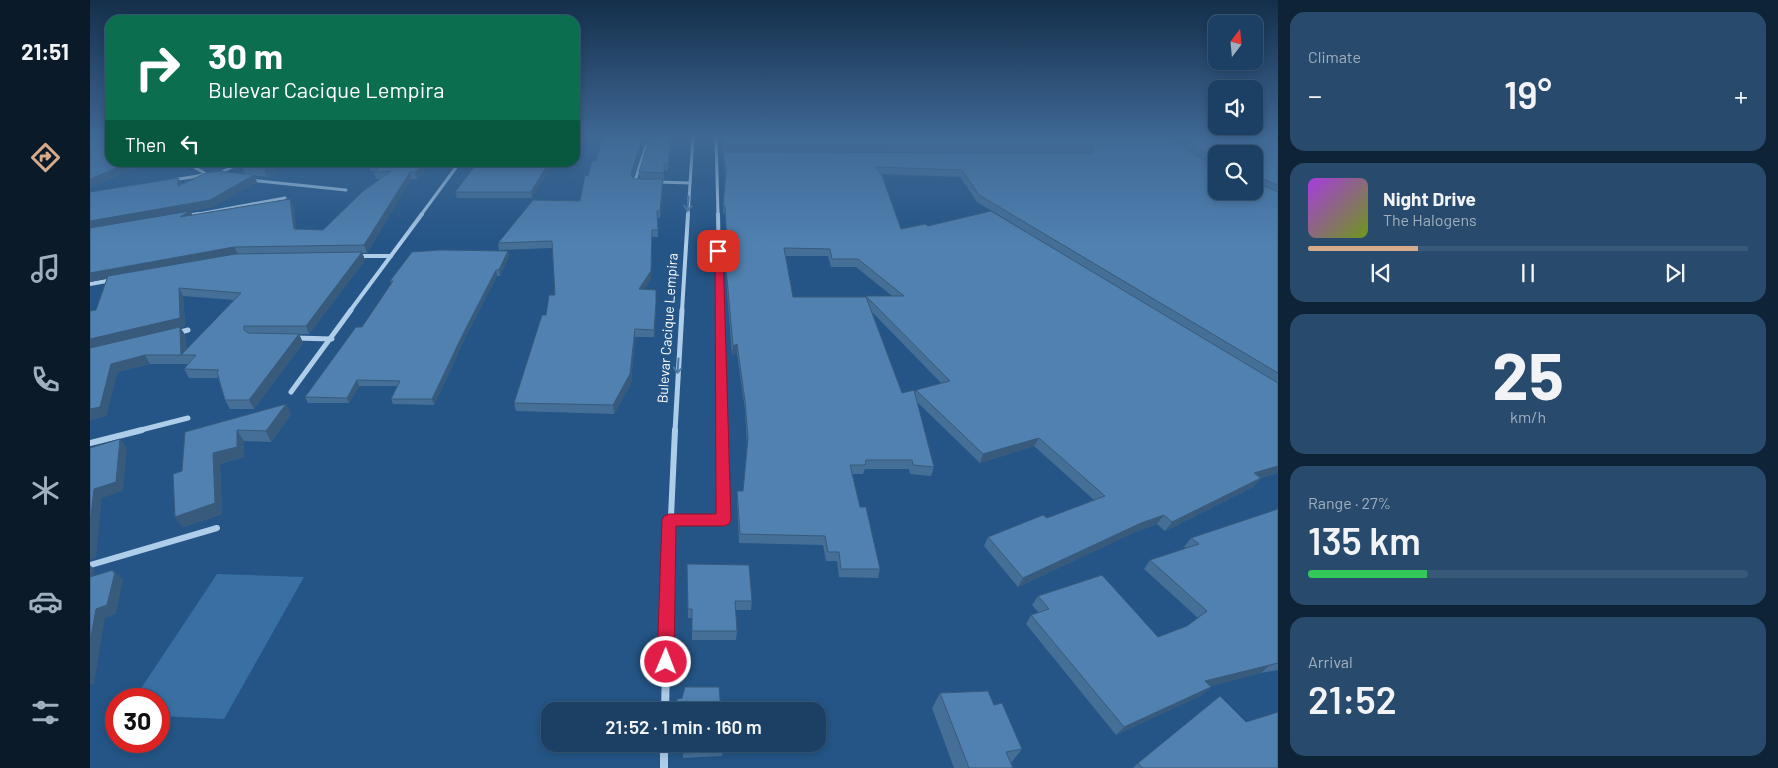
<!DOCTYPE html>
<meta charset="utf-8">
<style>
body{margin:0;font-family:Barlow,sans-serif;background:#284b6d;color:#f1f3f6;height:100vh;display:flex;flex-direction:column;font-size:19px;white-space:nowrap}
*{box-sizing:border-box;margin:0}
p{font-size:16px;color:#a0afbf}
.icon{flex:none;width:28px;height:28px;fill:none;stroke:currentColor;stroke-width:2;stroke-linecap:round;stroke-linejoin:round}
.map{position:relative;flex:1;overflow:hidden}
.details{display:flex;flex-direction:column;gap:12px;padding:12px;background:#0f2337;width:500px}
.details>*{flex:none}
.banner{position:absolute;left:15px;top:15px;width:475px;height:152px;border-radius:15px;box-shadow:0 2px 8px #0003,0 0 0 1px #395978;background:#0b6e4f;color:#fff;overflow:hidden}
.needle{width:32px;rotate:16deg}
.controls{position:absolute;left:1118px;top:15px;display:grid;gap:10px}
.controls a{display:grid;place-items:center;width:55px;height:55px;border-radius:10px;background:#1b4064;box-shadow:0 2px 8px #0003,0 0 0 1px #395978;font-size:25px}
.speed{position:absolute;left:15px;top:688px;display:flex;gap:10px;font-size:25px;font-weight:700;text-align:center}
.speed>*{display:grid;place-content:center;width:65px;height:65px;border-radius:50%;background:#1b4064;box-shadow:0 2px 8px #0003,0 0 0 1px #395978;line-height:1}
.speed .limit{border:8px solid #d22;background:#fff;color:#111}
.pin{position:absolute;display:grid;place-items:center;width:42px;height:42px;color:#fff;margin:-21px;border-radius:10px;box-shadow:0 2px 8px #0006}
.me{position:absolute;width:55px;margin:-28px;rotate:1deg;stroke-linejoin:round;filter:drop-shadow(0 0 4px #0008)}
.turn{display:flex;align-items:center;gap:18px;height:105px;padding:0 20px;font-size:22px}
.turn .icon{width:65px;height:65px;stroke-width:2.5}
.turn b{display:block;font-size:35px;line-height:42px}
.then{display:flex;align-items:center;height:48px;padding:0 20px;background:#0003;gap:10px;font-size:19px}
.big{font-size:38px;font-weight:600;line-height:1.1}
.details .tile{flex:1;display:flex;flex-direction:column;justify-content:center;gap:8px;min-width:0;padding:0 18px;border-radius:15px;background:#284b6d}
.details .dial{align-items:center;gap:0}
.dial b{font-size:65px;line-height:1}
.song{display:flex;align-items:center;gap:15px}
.cover{width:60px;height:60px;border-radius:8px;background:linear-gradient(135deg,hsl(280 70% 55%),hsl(80 70% 35%))}
.played{height:5px;border-radius:2px;background:linear-gradient(90deg,#d6ab8b 25%,#395978 25%)}
.keys{display:flex;justify-content:space-around;direction:ltr}
.heat{display:flex;justify-content:space-between;align-items:center;font-size:28px;direction:ltr}
.charge{height:8px;border-radius:4px;background:linear-gradient(90deg,#34c759 27%,#395978 0)}
.trip{position:absolute;left:451px;top:702px;width:285px;height:50px;border-radius:15px;background:#1b4064;box-shadow:0 2px 8px #0003,0 0 0 1px #395978;font-weight:600;line-height:50px;text-align:center}
main{display:flex;flex:1;min-height:0}
.dock{display:flex;flex-direction:column;width:90px;justify-content:space-around;align-items:center;background:#0b1a28;color:#a0afbf}
.dock .icon{width:35px;height:35px}
.dock .current{color:#d6ab8b}
.dock b{font-size:22px;color:#f1f3f6}
.map>svg:first-child{display:block}
.green{fill:#3870a3}
.lines{fill:none;stroke-linecap:round;stroke-linejoin:round}
.minor-far4{stroke:#aecde9;stroke-width:3}
.minor-far3{stroke:#aecde9;stroke-width:4}
.minor-far2{stroke:#aecde9;stroke-width:5}
.minor-far1{stroke:#aecde9;stroke-width:6}
.minor{stroke:#aecde9;stroke-width:8}
.wall{fill:#456f97;fill-rule:evenodd}
.shaded-wall{fill:#385a7b}
.building{fill:#5081b0;stroke:#385a7b}
.oneway{stroke:#4d79a4}
.route{fill:#e11d48;stroke:#92132f}
.labels{text-anchor:middle;dominant-baseline:central;stroke-width:4;stroke-linejoin:round;paint-order:stroke}
.street-label{font-size:14px;fill:#fff;stroke:#245586}
</style>
<main>
<nav class="dock">
<b>21:51</b>
<svg class="icon current" aria-label="directions" viewBox="0 0 24 24"><path d="M12 3l9 9-9 9-9-9zM9 14v-3h6M13 9l2 2-2 2"/></svg>
<svg class="icon" aria-label="music" viewBox="0 0 24 24"><path d="M9 18V5l10-2v13"/><circle cx="6" cy="18" r="3"/><circle cx="16" cy="16" r="3"/></svg>
<svg class="icon" aria-label="phone" viewBox="0 0 24 24"><path d="M5 4h4l2 5-3 2q2 4 5 5l2-3 5 2v4C11 20 4 13 5 4z"/></svg>
<svg class="icon" aria-label="climate" viewBox="0 0 24 24"><path d="M12 3v18M4 7l16 10M4 17L20 7"/></svg>
<svg class="icon" aria-label="car" viewBox="0 0 24 24"><path d="M5 17H2v-5l4-1 3-4h7l3 4 3 1v5h-3M9 17h6M6 11h13"/><circle cx="7" cy="17" r="2"/><circle cx="17" cy="17" r="2"/></svg>
<svg class="icon" aria-label="filters" viewBox="0 0 24 24"><path d="M4 7h16M4 17h16"/><circle cx="9" cy="7" r="2"/><circle cx="15" cy="17" r="2"/></svg>
</nav>
<div class="map">
<svg width="1188" height="768" viewBox="0 0 1188 768">
<rect width="100%" height="100%" fill="#245586"/>
<path class="green" d="M127,574L214,577L134,719L69,716V699H44Z"/>
<g class="lines">
<g class="minor-far4">
<path d="M626,137L628,215"/>
<path d="M95,162L118,175"/>
<path d="M130,173L152,162"/>
<path d="M83,180L114,175"/>
<path d="M160,180L256,190"/>
<path d="M547,182L545,181L556,146"/>
<path d="M568,182L600,183"/>
<path d="M103,215L195,198"/>
<path d="M331,215L370,162"/>
<path d="M598,215L603,137"/>
</g>
<g class="minor-far3">
<path d="M628,214L630,311"/>
<path d="M97,216L109,214"/>
<path d="M268,256H301"/>
<path d="M0,284L22,280"/>
<path d="M260,311L332,214"/>
<path d="M592,311L598,214"/>
</g>
<g class="minor-far2">
<path d="M630,310L632,431"/>
<path d="M87,333L98,330"/>
<path d="M205,338L242,339"/>
<path d="M201,392L261,310"/>
<path d="M47,431L98,418"/>
<path d="M585,431L592,310"/>
</g>
<g class="minor-far1">
<path d="M0,443L52,430"/>
<path d="M579,520H634L632,430"/>
<path d="M0,565L127,528"/>
<path d="M578,581L585,430"/>
</g>
<g class="minor">
<path d="M575,711L578,580"/>
<path d="M574,744V768"/>
</g>
</g>
<g class="wall">
<path d="M513,137H581L578,171L574,170V179H550L549,172L558,145L556,143L553,145L543,177L544,179L573,186L570,218H568V237H562L561,279L554,289L566,290V310L564,337H545L541,383L524,414L426,411L424,403L456,315L465,295L462,248L409,250L408,243L490,201L498,176L506,161Z"/>
<path d="M630,137H1188V473L1171,478L1163,487L1075,531L1067,524L1045,532L928,587L894,546L898,537L957,518L1004,500L944,446L890,463L827,402L844,467L841,476L820,474L819,469H775L773,474H762L770,507L790,569L788,578L749,577L747,561H736L733,545L649,543L647,500V491H653L657,447L655,410L647,353L642,355L634,252V244H637L635,214L633,213L635,177L633,158V152L999,153L632,152ZM1126,154L1164,191H1126ZM792,174L870,177L887,202L937,232L811,229ZM696,256H738L741,267H766L802,296H776V297H703ZM782,312L851,383L826,390L825,393H812Z"/>
<path d="M184,162L187,171L177,177L155,174L152,166Z"/>
<path d="M273,162H344L327,179H321L277,253H272L275,260L219,334H204H209L213,343L164,409H140L135,400L128,378H99L94,369L98,364H60L27,372L16,416L0,420V311L6,310L17,278L0,282V192L88,178L92,184L164,175L167,182L123,207L100,211L102,215L200,199L203,206L206,229L233,230L291,179H286L284,172L285,171H281L278,164L280,163H274ZM93,296L144,300L96,350L95,335L90,327L95,326Z"/>
<path d="M376,162H463L442,198H367L365,192L383,168Z"/>
<path d="M418,251L419,256L410,276H407L374,340L344,405L303,404L301,399L307,386H269L259,403H218L215,397L272,327L301,284L300,281Z"/>
<path d="M196,404L201,414L181,442L154,441V457L130,464L132,514L93,527L85,517L92,471L95,432Z"/>
<path d="M1188,509V670L1171,673L1120,686L1121,687L1112,695L1026,735L936,624L941,615L949,613L942,605L948,596L1068,637L1097,626L1108,618L1054,569L1060,560L1096,548L1094,547L1101,538Z"/>
<path d="M597,564L662,601L661,610H645L647,631L646,640H602V618H598Z"/>
<path d="M850,693L904,705L932,749L921,763L923,768H864L842,708Z"/>
<path d="M1156,722L1188,768H1043L1048,763Z"/>
<path d="M593,744L633,751L632,756L593,758Z"/>
</g>
<g class="shaded-wall">
<path d="M554,137H556V143L553,145L542,181L541,174L552,139Z"/>
<path d="M41,162H61L0,188V179Z"/>
<path d="M336,162H344L327,179L325,172Z"/>
<path d="M459,162H463L442,198L441,192Z"/>
<path d="M184,163L187,171L177,177L174,169Z"/>
<path d="M320,172L321,179L277,253L274,245Z"/>
<path d="M164,175L167,182L123,207L100,211L104,218L0,229V221Z"/>
<path d="M88,178L92,184L88,186Z"/>
<path d="M573,179V186L570,218V211Z"/>
<path d="M200,199L203,206L207,236L204,229Z"/>
<path d="M562,230L561,279L549,297V289Z"/>
<path d="M144,247L148,254L0,282V273Z"/>
<path d="M418,251L419,256L410,276L409,270Z"/>
<path d="M272,252L275,260L219,334L216,326Z"/>
<path d="M406,270L407,276L374,340L344,405L342,399L373,334Z"/>
<path d="M89,288L93,296L95,326L90,327L95,335L96,355L0,348V339Z"/>
<path d="M566,302V310L564,337V330Z"/>
<path d="M545,329V337L541,383L524,414L523,405Z"/>
<path d="M209,334L213,343L164,409L159,400Z"/>
<path d="M647,344V353L642,355L643,346Z"/>
<path d="M55,355L60,364L27,372L16,416L0,420V409L21,364Z"/>
<path d="M267,380L269,386L259,403L257,398Z"/>
<path d="M196,404L201,414L181,442L176,431Z"/>
<path d="M147,430L154,441V457L130,464L132,514L93,527L85,517L123,453Z"/>
<path d="M949,438L944,446L890,463L893,454Z"/>
<path d="M30,439L37,448L33,491L12,498L6,558L0,560V525L4,489Z"/>
<path d="M1188,466V473L1156,482L1164,473Z"/>
<path d="M1171,478L1163,487L1075,531L1082,522Z"/>
<path d="M1074,515L1067,524L1045,532L928,587L933,578L1051,523Z"/>
<path d="M0,565L4,569L2,588L0,586Z"/>
<path d="M23,570L33,580L26,614L15,618L4,684L0,685V642L6,609L23,572Z"/>
<path d="M1181,664L1171,673L1107,690L1115,681Z"/>
<path d="M1121,687L1112,695L1026,735L1034,727Z"/>
</g>
<g class="building">
<path d="M0,137H20V162H41L0,179Z"/>
<path d="M513,137H554L552,139L541,174L544,179H573L570,211H567L568,230H562L561,271L549,289L566,290V302L564,330L545,329L540,374L523,405L424,403L452,315H456L459,295H465L462,241L408,243L443,200L490,201L495,175L498,176L502,161H506Z"/>
<path d="M556,137H580L578,164H574V173L549,172L559,141Z"/>
<path d="M631,137H1079L1103,154L1126,166V191H1164V154H1126V159L1106,148L1091,137H1188V185L1168,177L1165,179L1167,183L1188,192V373L889,195L872,170L785,167L791,173L811,229L835,224L838,226L901,211L1188,383V466L1164,473L1171,478L1082,522L1074,515L1051,523L933,578L898,537L953,515L957,518L1015,496L949,438L893,454L826,390L860,381L776,296H814L768,259H742L740,249L694,248L703,297H776L812,393L824,390L844,467L823,465L822,460H776L775,465H760L770,507H776L790,569H751L749,552H738L735,536L650,534L647,491H653L658,438L655,401L647,344L643,346L634,244H637L635,206H633L636,171L633,152L1002,153L1005,149L1002,146L632,145Z"/>
<path d="M175,162H184V163L174,169L152,166Z"/>
<path d="M281,162H336L325,172H320L274,245L144,247L0,273V228L100,211L90,217L200,199L204,229L233,230L272,192L301,171L284,172L292,165L278,164Z"/>
<path d="M382,162H459L441,192H365L386,165Z"/>
<path d="M128,171L164,175L120,200L0,221V192L88,178V186L116,173Z"/>
<path d="M350,250L418,251L409,270H406L373,334L342,399H301L310,381L267,380L257,398L215,397L266,327H272L303,281H300L322,252Z"/>
<path d="M272,252L216,326H154V330L158,333L209,334L159,400H135L127,372L129,370L94,369L106,355H55L21,364L10,407L0,409V348L90,327L91,355L151,293L89,288L90,318L0,339V311L6,310L18,276L145,254Z"/>
<path d="M196,404L176,431L147,430V447L123,453L125,503L85,517L83,474L92,471L95,432Z"/>
<path d="M30,439L26,482L4,489L0,525V448Z"/>
<path d="M1188,509V663L1115,681L1121,687L1034,727L941,615L959,609L948,596L1012,575L1068,637L1097,626L1117,611L1060,560L1109,544L1101,538Z"/>
<path d="M597,564L659,565L662,601H645L647,631H602V609H598Z"/>
<path d="M23,570V572H25L17,605L6,609L0,642V577Z"/>
<path d="M595,687H629L631,711H587V699L592,698Z"/>
<path d="M898,691L904,705L912,703L932,749L916,752L923,768H879L850,693Z"/>
<path d="M1130,696L1156,722L1188,712V768H1052L1048,763Z"/>
<path d="M593,744H632L633,751L593,753Z"/>
</g>
<defs><path id="oneway-shaft" d="M-6 0H5M1.5-3L5.5 0L1.5 3" fill="none" stroke-width="1.6" stroke-linecap="round" stroke-linejoin="round" transform="scale(1.25)"/></defs>
<g class="oneway">
<use href="#oneway-shaft" transform="translate(598 204) rotate(94)"/>
<use href="#oneway-shaft" transform="translate(588 366) rotate(94)"/>
</g>
<linearGradient id="sky" x2="0" y2="1"><stop stop-color="#142f4a"/><stop offset="0.56" stop-color="#3f6895"/><stop offset="1" stop-color="#3f6895" stop-opacity="0"/></linearGradient>
<rect width="1188" height="245" fill="url(#sky)"/>
<path class="route" d="M625,249L633,251L641,520L639,524L634,526H586L584,662L582,668L576,670L570,668L567,662L572,520L574,516L579,514H626Z"/>
<g class="labels">
<g class="street-label">
<text transform="translate(577 328) rotate(-86)">Bulevar Cacique Lempira</text>
</g>
</g>
</svg>
<div class="controls">
<a><svg class="needle" viewBox="-14 -14 28 28"><path d="M0-13l5 13h-10z" fill="#e53935"/><path d="M0 13l5-13h-10z" fill="#a0afbf"/></svg></a>
<a><svg class="icon" aria-label="sound" viewBox="0 0 24 24"><path d="M4 9h4l5-4v14l-5-4H4zM17 9q2 3 0 6"/></svg></a>
<a><svg class="icon" aria-label="search" viewBox="0 0 24 24"><circle cx="10" cy="10" r="6"/><path d="M15 15l6 6"/></svg></a>
</div>
<div class="speed"><div class="limit">30</div></div>
<div class="pin" style="left:628px;top:251px;background:#d93025"><svg class="icon" aria-label="arrive" viewBox="0 0 24 24"><path d="M6 21V4h12l-3 4 3 4H6"/></svg></div>
<svg class="me" style="left:576px;top:662px" viewBox="-20 -20 40 40"><circle r="17" fill="#e11d48" stroke="#fff" stroke-width="3"/><path d="M0-11L8 9 0 5-8 9z" fill="#fff"/></svg>
<div class="trip">21:52 · 1 min · 160 m</div>
<div class="banner">
<div class="turn"><svg class="icon" aria-label="right" viewBox="0 0 24 24"><path d="M7 20v-9h11M14 6l5 5-5 5"/></svg><div><b>30 m</b>Bulevar Cacique Lempira</div></div>
<div class="then">Then<svg class="icon" aria-label="left" viewBox="0 0 24 24"><path d="M17 20v-9H6M10 6l-5 5 5 5"/></svg></div>
</div>
</div>
<section class="details">
<div class="tile"><p>Climate</p>
<div class="heat"><a>−</a><b class="big">19°</b><a>+</a></div>
</div>
<div class="tile">
<div class="song"><i class="cover"></i><div><b>Night Drive</b><p>The Halogens</p></div></div>
<div class="played"></div>
<div class="keys"><svg class="icon" aria-label="previous" viewBox="0 0 24 24"><path d="M18 5L8 12l10 7zM5 5v14"/></svg><svg class="icon" aria-label="pause" viewBox="0 0 24 24"><path d="M8 5v14M16 5v14"/></svg><svg class="icon" aria-label="next" viewBox="0 0 24 24"><path d="M6 5l10 7-10 7zM19 5v14"/></svg></div>
</div>
<div class="tile dial"><b>25</b><p>km/h</p></div>
<div class="tile"><p>Range · 27%</p><b class="big">135 km</b><div class="charge"></div></div>
<div class="tile"><p>Arrival</p><b class="big">21:52</b></div>
</section>
</main>
